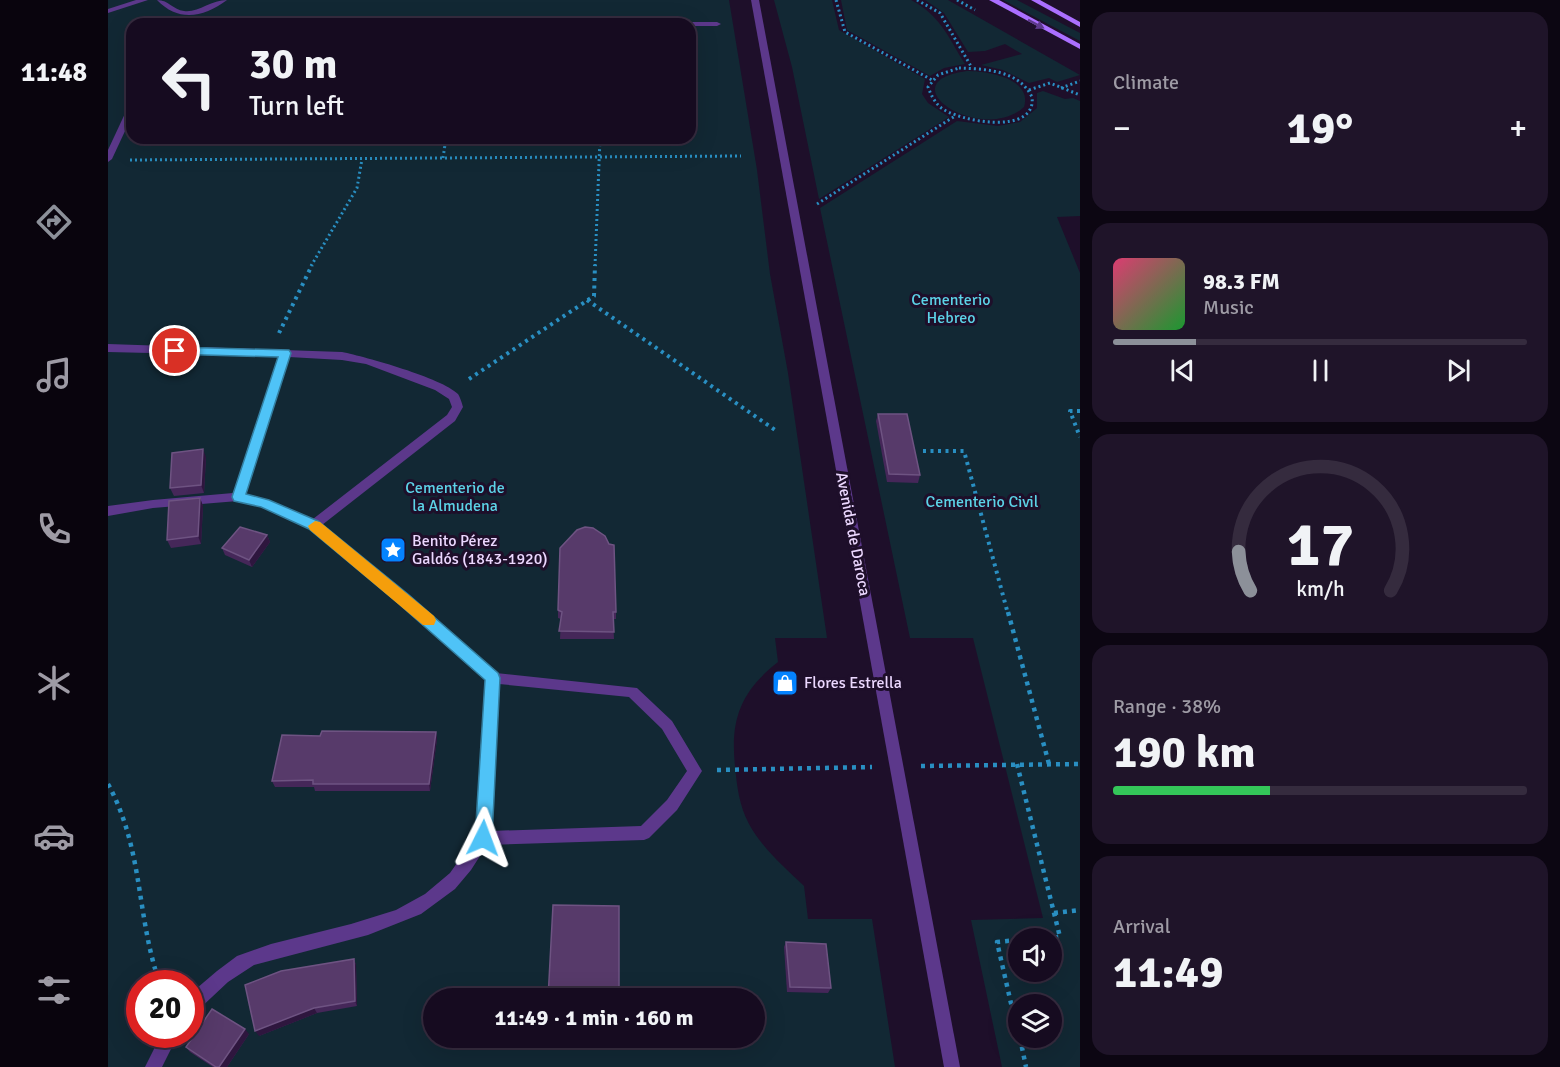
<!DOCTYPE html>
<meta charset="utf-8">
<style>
body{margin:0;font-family:Signika,sans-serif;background:#1f1429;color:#f1f3f6;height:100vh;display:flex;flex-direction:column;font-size:22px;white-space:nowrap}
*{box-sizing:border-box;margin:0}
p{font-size:20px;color:#9e9ba5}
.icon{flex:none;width:33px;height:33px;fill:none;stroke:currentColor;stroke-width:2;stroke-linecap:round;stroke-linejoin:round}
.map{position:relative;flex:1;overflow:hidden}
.side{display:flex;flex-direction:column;gap:12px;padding:12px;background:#0c0612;width:480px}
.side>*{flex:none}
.hud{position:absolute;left:18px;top:18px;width:570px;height:126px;border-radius:18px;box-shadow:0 6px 24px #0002,0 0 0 2px #352b3e;background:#160b20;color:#f1f3f6;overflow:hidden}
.fabs{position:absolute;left:900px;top:928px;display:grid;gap:12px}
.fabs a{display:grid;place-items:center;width:54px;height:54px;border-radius:50%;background:#160b20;box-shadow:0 6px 24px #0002,0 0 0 2px #352b3e;font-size:30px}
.speed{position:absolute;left:18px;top:970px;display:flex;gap:12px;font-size:30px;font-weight:700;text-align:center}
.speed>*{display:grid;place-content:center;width:78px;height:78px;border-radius:50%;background:#160b20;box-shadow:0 6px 24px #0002,0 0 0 2px #352b3e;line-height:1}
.speed .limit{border:9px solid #d22;background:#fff;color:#111}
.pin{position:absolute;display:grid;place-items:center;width:51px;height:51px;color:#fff;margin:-26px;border:3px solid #fff;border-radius:50%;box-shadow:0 2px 6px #0007}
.me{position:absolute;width:66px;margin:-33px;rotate:3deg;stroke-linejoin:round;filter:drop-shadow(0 0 4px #0008)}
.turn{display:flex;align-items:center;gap:21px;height:126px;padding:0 24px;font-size:27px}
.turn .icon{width:78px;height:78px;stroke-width:2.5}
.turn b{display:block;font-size:42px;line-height:51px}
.big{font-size:45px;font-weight:800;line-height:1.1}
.side .widget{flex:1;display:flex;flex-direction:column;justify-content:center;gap:9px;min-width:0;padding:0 21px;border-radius:18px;background:#1f1429}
.side .dial{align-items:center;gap:0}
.dial svg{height:156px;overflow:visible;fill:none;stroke:#352b3e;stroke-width:7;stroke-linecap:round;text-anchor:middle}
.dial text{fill:#f1f3f6;stroke:none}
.song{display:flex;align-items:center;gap:18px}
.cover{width:72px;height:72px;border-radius:9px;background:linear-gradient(135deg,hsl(340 70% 55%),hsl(130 70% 35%))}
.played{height:6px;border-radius:3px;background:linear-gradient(90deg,#8c9099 20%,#352b3e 20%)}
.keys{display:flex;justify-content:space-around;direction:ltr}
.heat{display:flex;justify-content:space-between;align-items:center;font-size:33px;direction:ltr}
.charge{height:9px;border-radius:4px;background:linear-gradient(90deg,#34c759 38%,#352b3e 0)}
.trip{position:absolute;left:315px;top:988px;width:342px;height:60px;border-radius:30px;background:#160b20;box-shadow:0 6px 24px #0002,0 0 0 2px #352b3e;font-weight:800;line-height:60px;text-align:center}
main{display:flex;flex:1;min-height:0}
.tabs{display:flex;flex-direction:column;width:108px;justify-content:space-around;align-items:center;background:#09040d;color:#9e9ba5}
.tabs .icon{width:42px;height:42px}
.tabs .selected{color:#8c9099}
.tabs b{font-size:27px;color:#f1f3f6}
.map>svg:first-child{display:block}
.green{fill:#122834;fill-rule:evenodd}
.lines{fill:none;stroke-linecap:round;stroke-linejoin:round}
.path-far2{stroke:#298fc2;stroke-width:3;stroke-dasharray:2 3;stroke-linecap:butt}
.path-far1{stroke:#298fc2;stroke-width:4;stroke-dasharray:3 4.5;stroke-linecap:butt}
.path{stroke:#298fc2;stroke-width:4.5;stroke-dasharray:4 5;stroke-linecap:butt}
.service{fill:#5c388b;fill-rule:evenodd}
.tertiary{fill:#5c388b;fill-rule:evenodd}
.secondary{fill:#ab6fff;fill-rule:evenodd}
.wall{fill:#452759}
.shaded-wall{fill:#2e163e}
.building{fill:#573a6a;stroke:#6e5382;stroke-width:1.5}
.oneway{fill:#5d3a8a}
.route{fill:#4fc3f7;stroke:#337fa1;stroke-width:1.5}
.slow{fill:#f59e0b}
.labels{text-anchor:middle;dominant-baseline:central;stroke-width:6;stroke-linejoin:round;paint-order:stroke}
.park-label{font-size:16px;fill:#5cd3e7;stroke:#1e0f2a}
.street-label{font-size:16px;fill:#ecd8ff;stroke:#1e0f2a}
.poi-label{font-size:16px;fill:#ecd8ff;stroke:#1e0f2a;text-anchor:start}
</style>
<main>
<nav class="tabs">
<b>11:48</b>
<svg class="icon selected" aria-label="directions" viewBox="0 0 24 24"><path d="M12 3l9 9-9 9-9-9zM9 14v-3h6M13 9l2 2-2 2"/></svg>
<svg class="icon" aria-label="music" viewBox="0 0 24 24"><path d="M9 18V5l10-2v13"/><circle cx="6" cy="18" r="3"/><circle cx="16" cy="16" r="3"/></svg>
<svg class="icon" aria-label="phone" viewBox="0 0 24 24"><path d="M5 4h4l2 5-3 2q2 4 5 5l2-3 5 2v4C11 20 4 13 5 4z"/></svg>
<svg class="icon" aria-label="climate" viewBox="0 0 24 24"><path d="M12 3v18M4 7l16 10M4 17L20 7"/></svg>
<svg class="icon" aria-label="car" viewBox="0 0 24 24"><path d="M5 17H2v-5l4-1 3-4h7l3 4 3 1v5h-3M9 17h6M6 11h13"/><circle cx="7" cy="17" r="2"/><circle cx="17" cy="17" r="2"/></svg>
<svg class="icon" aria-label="filters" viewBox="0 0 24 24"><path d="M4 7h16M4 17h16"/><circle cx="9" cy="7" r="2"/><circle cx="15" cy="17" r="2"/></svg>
</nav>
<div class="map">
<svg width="972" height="1067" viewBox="0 0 972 1067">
<rect width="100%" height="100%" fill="#1e0f2a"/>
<g class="green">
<path d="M0,0H621L649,170L662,274L680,373L719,638H667L670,662C633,691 622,719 627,766C629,787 631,805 641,824C654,848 676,867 696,886L700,919H764L787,1067H0ZM24,24H582V138H24ZM32,984H82V1035H32ZM326,999H646V1038H326Z"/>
<path d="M666,0H724L731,30L817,79L814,94L820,103L841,117L711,199L684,67Z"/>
<path d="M733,0H803C833,16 840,37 857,64L836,68L822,76L739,30Z"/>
<path d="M817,0H840L972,75L949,82L941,78L921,83L895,70L873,65L914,54L897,44L877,51L860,52L836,13Z"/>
<path d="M895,0H909L972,33V41Z"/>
<path d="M859,71C878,71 925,78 916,107C873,146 777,82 859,71Z"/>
<path d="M935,91L957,99L965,98L972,101V216L949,217L972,273V1067H894L863,920L935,918L865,638H802L712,208L849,121L890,126L912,122L929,108V93ZM910,939H944V972H910ZM910,1005H944V1038H910Z"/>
</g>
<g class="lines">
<g class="path-far2">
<path d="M728,0L737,32L824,80"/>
<path d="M809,0L832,13L864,68"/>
<path d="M849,0L867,10"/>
<path d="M851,68C877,69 911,70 924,97C929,136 850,122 832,107C826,101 823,95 820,87L830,75Z"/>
<path d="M953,88L972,81"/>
<path d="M921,90L942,83L972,95"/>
<path d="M335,158L338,138"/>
<path d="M22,160L633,156"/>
<path d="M709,204L847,116"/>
<path d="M203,266L249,188L254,159"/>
<path d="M487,266L492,138"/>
</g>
<g class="path-far1">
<path d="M479,300L670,432"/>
<path d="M171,333L204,265"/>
<path d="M361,379L486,296L487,265"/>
<path d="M972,411H962L972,437"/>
<path d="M815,451H856L900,614"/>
</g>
<g class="path">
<path d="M900,612L941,764"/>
<path d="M909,764L952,937L924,939"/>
<path d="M813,766L972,764"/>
<path d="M609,770L764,767"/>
<path d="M0,784C36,850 28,917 52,984"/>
<path d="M946,913L972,910"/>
<path d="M910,940L889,942L910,1034"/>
<path d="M912,1038L918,1067"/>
</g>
<g class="service">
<path d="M28,0H40L0,13V9Z"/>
<path d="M49,0C61,0 65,10 76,11C90,13 103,0 119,0C96,17 71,23 49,0Z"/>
<path d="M63,22H485L489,24H62Z"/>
<path d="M492,22H609L613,24L609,26H582V24H491Z"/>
<path d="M24,104V116L4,159L0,162V150L20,107Z"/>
<path d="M0,344L234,352C258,357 334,378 350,394C352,397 354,403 355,407L347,421L214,525L300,595L388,673L529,688L564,721L594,771L569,810L541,838L536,840L379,845L363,870L347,889L313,914L260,935L146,965L120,982L88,1012L82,1014V994L109,971L129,956L163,944L243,924L288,910L317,894L342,873L368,836L378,680L292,603L202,528L153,507L130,501L45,508L0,516V506L45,500L125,493L171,356L0,352ZM181,357L234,360L258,364L327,390L341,399L344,407L339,415L205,519L160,500L137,494ZM391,684L521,697L554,729L579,771L559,800L533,826L383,831Z"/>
<path d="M53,1035H70L54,1067H37Z"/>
</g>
<path class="tertiary" d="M643,0H651L852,1067H836Z"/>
<g class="secondary">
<path d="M881,0H891L972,44V49Z"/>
<path d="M923,0H932L972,22V27Z"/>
</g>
</g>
<g class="wall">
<path d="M770,414L812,475L810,483L779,482L768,421Z"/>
<path d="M98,457L96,493L66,496L62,488Z"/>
<path d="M92,498L95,506L93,544L63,548L59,540Z"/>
<path d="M159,535L162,542L144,567L117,555L114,548Z"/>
<path d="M450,610L508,612V619H505L506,639H452L453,619L450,618Z"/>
<path d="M328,732L329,739L322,791H207L206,787H167L164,781L212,736Z"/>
<path d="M678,942L723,988L720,993L679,992L676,947Z"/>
<path d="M246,959L248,965L249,1006L209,1013L151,1036Z"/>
<path d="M141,1034L119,1067H105L82,1052L78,1047Z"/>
</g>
<g class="shaded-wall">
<path d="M95,449L98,457L96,493L93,485Z"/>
<path d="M92,498L95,506L93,544L90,536Z"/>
<path d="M159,535L162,542L144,567L141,560Z"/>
<path d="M328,732L329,739L322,791L321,784Z"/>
<path d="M246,959L248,965L249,1006L247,1001Z"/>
<path d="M206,1008L209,1013L151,1036L147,1031Z"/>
<path d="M137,1029L141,1034L119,1067H111Z"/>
</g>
<g class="building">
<path d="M770,414H799L812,475L781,474Z"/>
<path d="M95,449L93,485L62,488L64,453Z"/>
<path d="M92,498L90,536L59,540L61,501Z"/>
<path d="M132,527L159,535L141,560L114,548Z"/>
<path d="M477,527L485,528L497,536L501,544L506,545L508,612H505L506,632L451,631L454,612L450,610L452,548L469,530Z"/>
<path d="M214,731L328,732L321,784H205V780L164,781L174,735L212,736Z"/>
<path d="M445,905L511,906V999H440Z"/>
<path d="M678,942L718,944L723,988L682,987Z"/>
<path d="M246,959L247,1001L206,1008L147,1031L137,985L173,971Z"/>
<path d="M104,1009L137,1029L111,1067H108L78,1047Z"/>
</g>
<defs><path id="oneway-solid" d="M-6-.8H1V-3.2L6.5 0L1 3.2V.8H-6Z" transform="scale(1.5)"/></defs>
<use class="oneway" href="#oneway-solid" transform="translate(928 24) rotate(28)"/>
<path class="route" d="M67,347L181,350L183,353L138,494L161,500L210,521L301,595L390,673L392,678L384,838L381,844L375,846L370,844L367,838L377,680L291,604L201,529L153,507L126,501L124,497L170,357L62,354V348Z"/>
<path class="slow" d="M207,521L212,522L326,616L328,620L326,625H315L202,530L200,526Z"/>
<defs>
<g id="sight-square" transform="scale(1.35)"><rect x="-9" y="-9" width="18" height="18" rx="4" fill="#0483ff" stroke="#1e0f2a"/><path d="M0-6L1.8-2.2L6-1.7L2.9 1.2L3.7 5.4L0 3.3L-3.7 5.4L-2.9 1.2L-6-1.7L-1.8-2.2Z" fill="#fff"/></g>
<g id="shop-square" transform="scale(1.35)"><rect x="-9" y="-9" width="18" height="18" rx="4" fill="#0483ff" stroke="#1e0f2a"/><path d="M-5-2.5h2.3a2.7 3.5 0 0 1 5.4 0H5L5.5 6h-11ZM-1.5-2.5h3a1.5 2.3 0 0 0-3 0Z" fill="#fff"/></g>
</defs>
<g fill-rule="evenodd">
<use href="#sight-square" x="285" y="550"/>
<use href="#shop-square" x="677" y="683"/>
</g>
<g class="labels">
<g class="park-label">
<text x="843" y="300">Cementerio<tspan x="843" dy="18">Hebreo</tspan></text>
<text x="347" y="488">Cementerio de<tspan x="347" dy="18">la Almudena</tspan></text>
<text x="874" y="502">Cementerio Civil</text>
</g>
<g class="street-label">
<text transform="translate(745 534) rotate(79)">Avenida de Daroca</text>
</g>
<g class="poi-label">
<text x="304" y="541">Benito Pérez<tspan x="304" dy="18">Galdós (1843-1920)</tspan></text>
<text x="696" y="683">Flores Estrella</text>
</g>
</g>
</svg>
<div class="fabs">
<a><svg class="icon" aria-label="sound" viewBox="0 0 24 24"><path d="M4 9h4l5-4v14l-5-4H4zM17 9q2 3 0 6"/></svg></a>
<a><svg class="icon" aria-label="layers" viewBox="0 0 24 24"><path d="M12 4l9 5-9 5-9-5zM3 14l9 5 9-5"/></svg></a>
</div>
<div class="speed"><div class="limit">20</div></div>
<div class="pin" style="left:67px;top:351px;background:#d93025"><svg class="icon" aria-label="arrive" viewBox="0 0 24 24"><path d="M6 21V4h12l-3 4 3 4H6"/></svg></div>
<svg class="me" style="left:375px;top:838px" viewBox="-20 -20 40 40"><path d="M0-17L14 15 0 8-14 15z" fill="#4fc3f7" stroke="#fff" stroke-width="4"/></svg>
<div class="trip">11:49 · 1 min · 160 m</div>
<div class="hud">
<div class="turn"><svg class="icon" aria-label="left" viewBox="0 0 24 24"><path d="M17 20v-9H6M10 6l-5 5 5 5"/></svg><div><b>30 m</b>Turn left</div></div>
</div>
</div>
<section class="side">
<div class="widget"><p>Climate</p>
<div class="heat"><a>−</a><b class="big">19°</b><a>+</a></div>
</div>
<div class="widget">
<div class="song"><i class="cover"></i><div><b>98.3 FM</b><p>Music</p></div></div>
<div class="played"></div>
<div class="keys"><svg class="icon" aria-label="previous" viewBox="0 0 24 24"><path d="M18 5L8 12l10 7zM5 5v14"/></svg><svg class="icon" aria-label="pause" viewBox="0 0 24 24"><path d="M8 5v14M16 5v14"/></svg><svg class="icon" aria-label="next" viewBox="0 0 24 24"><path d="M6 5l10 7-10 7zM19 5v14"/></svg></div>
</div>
<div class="widget dial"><svg viewBox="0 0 100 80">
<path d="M14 69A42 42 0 1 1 86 69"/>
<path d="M14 69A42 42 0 0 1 8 49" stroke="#8c9099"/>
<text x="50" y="56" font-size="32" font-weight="700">17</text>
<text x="50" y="72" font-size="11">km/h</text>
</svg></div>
<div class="widget"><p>Range · 38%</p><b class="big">190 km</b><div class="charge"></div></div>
<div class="widget"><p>Arrival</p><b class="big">11:49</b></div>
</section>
</main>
